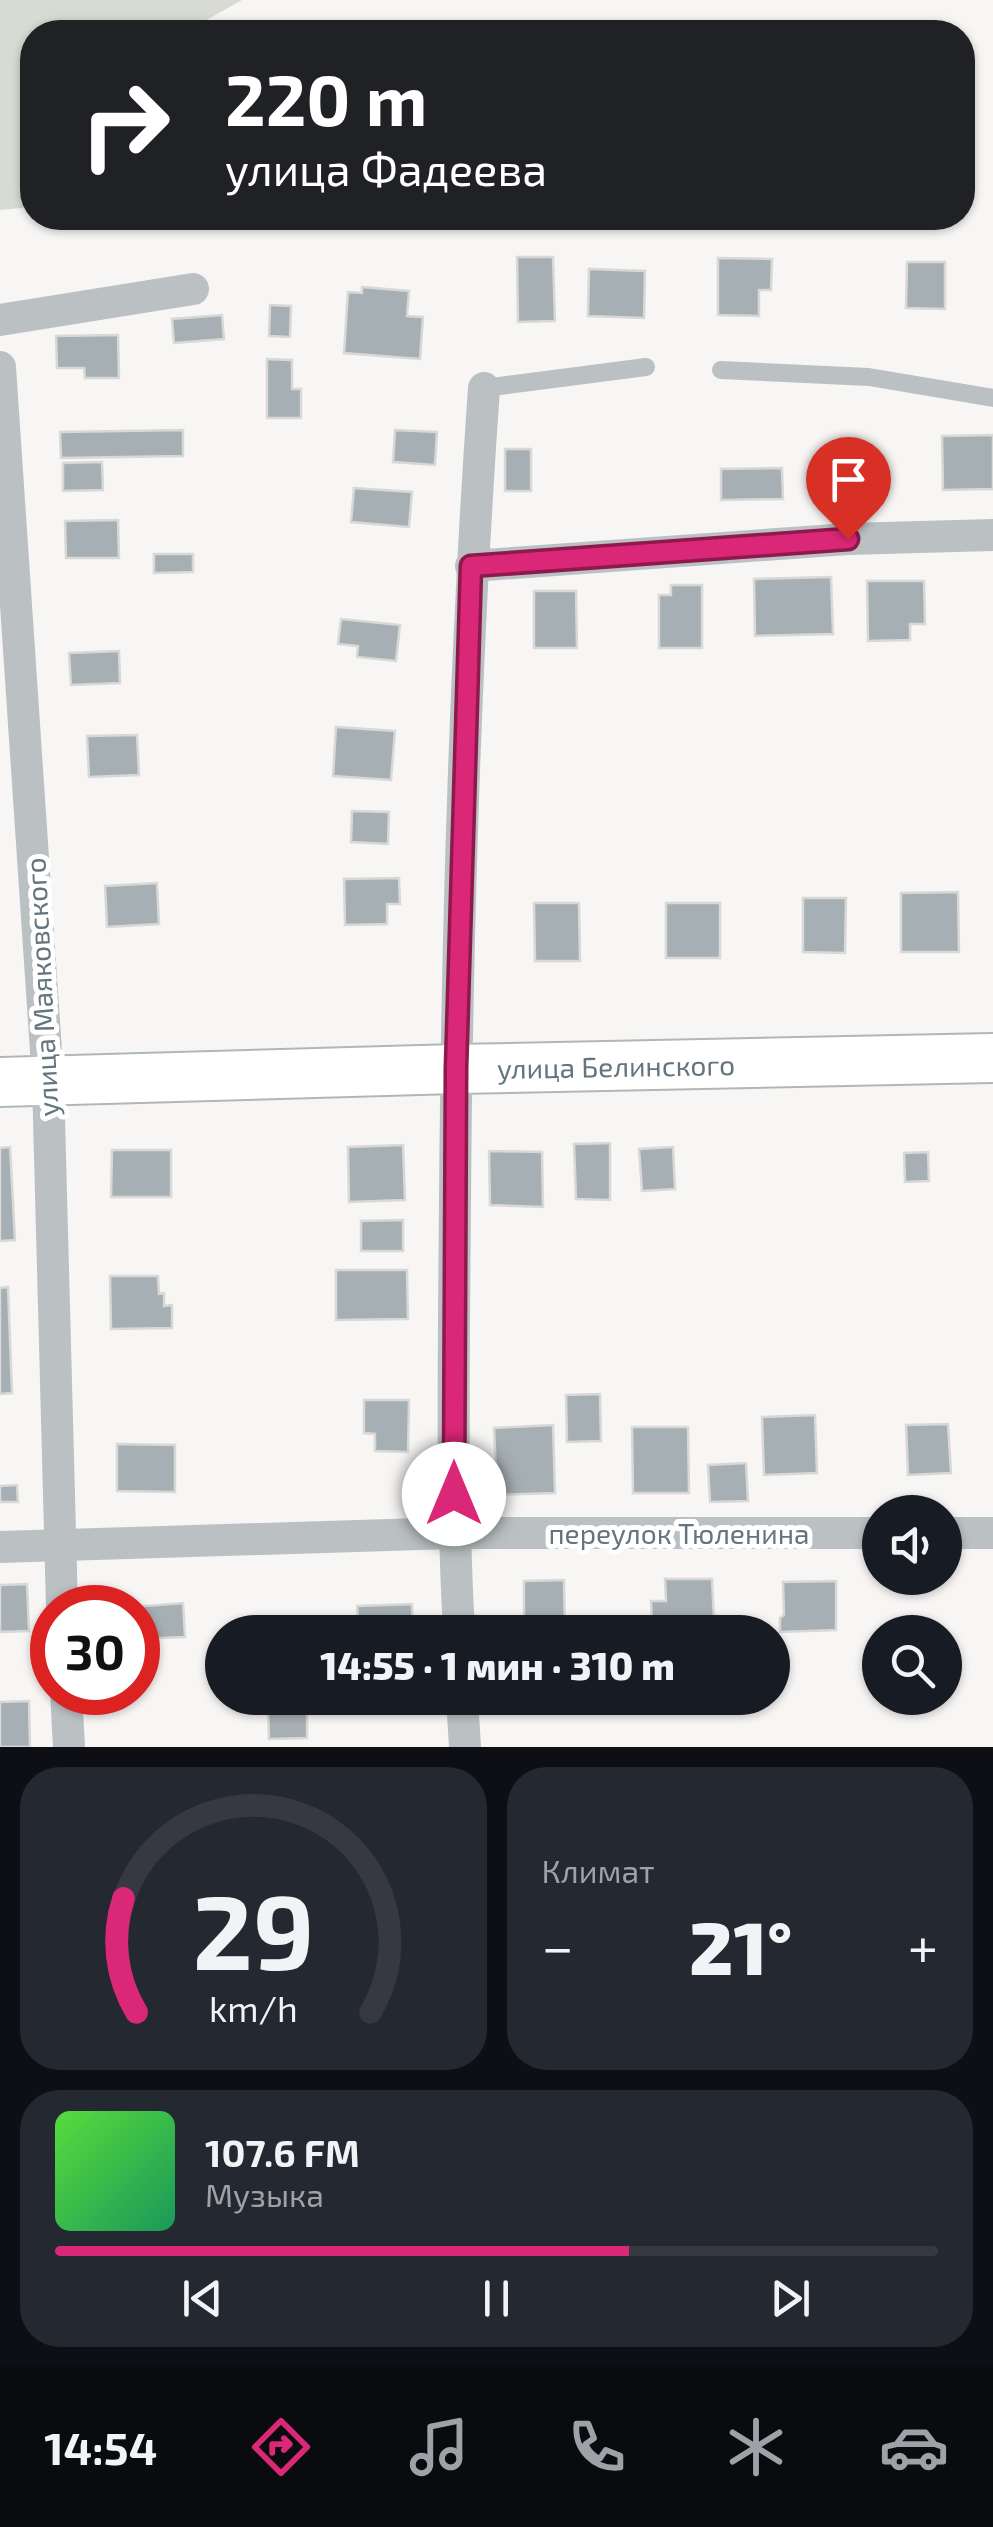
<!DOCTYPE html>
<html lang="ru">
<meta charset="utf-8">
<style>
body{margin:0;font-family:"Exo 2",sans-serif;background:#242831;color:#f1f3f6;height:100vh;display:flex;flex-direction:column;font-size:38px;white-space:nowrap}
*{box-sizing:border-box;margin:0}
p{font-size:32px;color:#9ea1a6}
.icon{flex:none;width:55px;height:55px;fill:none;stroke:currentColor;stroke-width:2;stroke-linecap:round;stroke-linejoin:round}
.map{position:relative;height:1747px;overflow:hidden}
.panel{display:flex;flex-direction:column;gap:20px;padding:20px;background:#0d0f14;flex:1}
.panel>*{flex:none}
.guide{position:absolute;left:20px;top:20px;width:955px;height:210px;border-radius:40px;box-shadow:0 2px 8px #0004;background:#202124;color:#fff;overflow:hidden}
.controls{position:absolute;left:862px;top:1495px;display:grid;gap:20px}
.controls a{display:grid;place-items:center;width:100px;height:100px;border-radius:50%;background:#171b24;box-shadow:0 2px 8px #0004;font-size:50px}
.speed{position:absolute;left:30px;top:1585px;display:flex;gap:20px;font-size:50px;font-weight:700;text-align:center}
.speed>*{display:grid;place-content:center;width:130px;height:130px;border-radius:50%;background:#171b24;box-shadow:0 2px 8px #0004;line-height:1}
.speed .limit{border:15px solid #d22;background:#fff;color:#111}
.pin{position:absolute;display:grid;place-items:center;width:85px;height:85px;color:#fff;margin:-102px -42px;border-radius:50% 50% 50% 0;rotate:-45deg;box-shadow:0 0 10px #0007}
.pin .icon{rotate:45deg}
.me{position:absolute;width:110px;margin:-55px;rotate:0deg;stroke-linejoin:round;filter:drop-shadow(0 0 8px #0008)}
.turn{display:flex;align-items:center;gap:35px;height:210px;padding:0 40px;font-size:45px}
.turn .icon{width:130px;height:130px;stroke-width:2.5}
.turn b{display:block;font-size:70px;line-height:85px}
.big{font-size:75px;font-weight:800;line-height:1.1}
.panel .widget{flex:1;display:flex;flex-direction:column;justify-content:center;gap:15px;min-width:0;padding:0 35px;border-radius:40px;background:#242831}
.panel .dial{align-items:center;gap:0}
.dial svg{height:260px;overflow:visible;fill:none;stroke:#363941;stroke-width:7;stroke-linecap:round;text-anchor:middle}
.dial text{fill:#f1f3f6;stroke:none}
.song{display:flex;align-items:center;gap:30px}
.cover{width:120px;height:120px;border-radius:15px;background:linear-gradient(135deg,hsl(110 70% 55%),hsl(150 70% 35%))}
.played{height:10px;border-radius:5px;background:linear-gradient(90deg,#db2777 65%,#363941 65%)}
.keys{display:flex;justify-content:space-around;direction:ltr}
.heat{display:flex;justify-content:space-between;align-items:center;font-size:55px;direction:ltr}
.panel .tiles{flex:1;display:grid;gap:20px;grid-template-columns:1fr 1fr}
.widget:last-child{grid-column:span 2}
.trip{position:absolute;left:205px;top:1615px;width:585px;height:100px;border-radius:50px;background:#171b24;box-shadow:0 2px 8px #0004;font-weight:800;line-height:100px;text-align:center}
.tab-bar{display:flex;height:160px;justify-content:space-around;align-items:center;background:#090b0e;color:#9ea1a6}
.tab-bar .icon{width:70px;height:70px}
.tab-bar .current{color:#db2777}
.tab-bar b{font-size:45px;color:#f1f3f6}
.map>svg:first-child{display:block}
.green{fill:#d7dbd3}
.building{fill:#a6afb3;stroke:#d8d8d6;stroke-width:2.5}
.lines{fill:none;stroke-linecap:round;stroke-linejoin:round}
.secondary-casing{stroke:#b0b7ba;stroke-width:52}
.lane{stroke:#bbc1c3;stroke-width:18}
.street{stroke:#bbc1c3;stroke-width:32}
.secondary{stroke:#fff;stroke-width:48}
.route-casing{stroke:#8e194d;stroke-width:25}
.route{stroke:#db2777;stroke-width:18}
.labels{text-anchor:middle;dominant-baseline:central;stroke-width:10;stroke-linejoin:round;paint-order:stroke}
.street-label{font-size:28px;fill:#64757d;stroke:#fff}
</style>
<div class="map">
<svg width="993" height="1747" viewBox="0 0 993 1747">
<rect width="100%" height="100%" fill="#f7f6f4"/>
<path class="green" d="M0,0H242L185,32H32V207L0,210Z"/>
<g class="building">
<path d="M517,257H553L555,321L518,322Z"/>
<path d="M718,258L772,259L771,290H759V316L718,315Z"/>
<path d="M907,262H945V309L906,308Z"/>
<path d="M589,269L645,271L644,318L588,316Z"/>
<path d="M362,287L409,291L407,316L423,317L420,359L344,353L348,292L362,293Z"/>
<path d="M270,305L291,306L290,337L269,336Z"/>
<path d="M222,315L224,339L174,343L172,319Z"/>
<path d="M118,335L119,378H85L84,368H57L56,336Z"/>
<path d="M267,359L292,360V389H301V418H267Z"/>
<path d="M183,430V456L61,458L60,432Z"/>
<path d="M395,430L437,432L435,465L393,462Z"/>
<path d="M993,435V489L943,490L942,436Z"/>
<rect x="505" y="449" width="26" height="42"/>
<path d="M102,462L103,490L63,491V463Z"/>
<path d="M782,468L783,499L721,500V469Z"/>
<path d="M354,488L412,492L409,527L351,522Z"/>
<path d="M118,520L119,558H66L65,521Z"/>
<path d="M154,554H193V572L154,573Z"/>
<path d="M831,577L833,634L755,636L754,579Z"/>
<path d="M867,581H924L925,624H910V640L868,641Z"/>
<path d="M671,585H702V648H659V595H671Z"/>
<path d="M534,591H576L577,648H534Z"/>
<path d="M341,619L400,625L396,661L357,657L358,646L338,644Z"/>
<path d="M119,651L120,683L71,685L69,653Z"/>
<path d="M336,727L395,731L391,780L333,776Z"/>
<path d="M137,735L139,775L89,777L87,736Z"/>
<path d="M352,811L389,812L388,844L351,842Z"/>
<path d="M399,878L400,904H387V924L345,925L344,879Z"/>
<path d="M157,883L159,924L107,927L105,886Z"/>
<path d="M958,892L959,952H901V893Z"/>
<path d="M803,898H846L845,953L803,952Z"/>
<path d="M534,903H579L580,961H535Z"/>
<rect x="666" y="903" width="54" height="55"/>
<path d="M610,1143V1200L576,1199L574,1144Z"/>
<path d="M403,1145L405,1200L349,1202L348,1147Z"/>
<path d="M10,1147L15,1240L0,1241V1148Z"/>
<path d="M673,1147L675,1189L642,1191L639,1149Z"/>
<path d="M112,1150H171V1197H111Z"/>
<path d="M489,1151L542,1152L543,1207L490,1205Z"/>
<path d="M928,1152L929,1181L905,1182L904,1153Z"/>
<path d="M403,1220V1251H361V1221Z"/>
<path d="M336,1270H407L408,1319L336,1320Z"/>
<path d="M110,1276H158L159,1294L164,1293V1306L172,1305V1328L111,1329Z"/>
<path d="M8,1287L12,1393L0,1394V1288Z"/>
<path d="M600,1394L601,1441L567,1442L566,1395Z"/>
<path d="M364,1400H409L408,1452L375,1451V1434L364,1433Z"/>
<path d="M815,1415L817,1473L764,1475L762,1417Z"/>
<path d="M948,1424L951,1473L908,1475L906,1425Z"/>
<path d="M553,1425L555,1493L497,1495L494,1428Z"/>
<path d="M632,1427H688L689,1493H633Z"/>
<path d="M117,1444L175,1445V1492L117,1491Z"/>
<path d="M746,1463L748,1501L710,1502L708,1465Z"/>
<path d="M17,1485L18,1502H0V1486Z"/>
<path d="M665,1579H712L714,1621L652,1623L651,1601H666Z"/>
<path d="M564,1580L565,1632H524V1581Z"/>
<path d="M836,1581V1630L780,1632V1618L784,1615L783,1582Z"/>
<path d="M27,1584L29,1631L0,1632V1585Z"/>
<path d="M183,1603L185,1637L138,1639V1608H119Z"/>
<path d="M412,1604L413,1632H359L357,1606Z"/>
<path d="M622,1698H648V1708L623,1710Z"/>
<path d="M29,1701L30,1747H0V1702Z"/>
<path d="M307,1705V1738L269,1739L268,1706Z"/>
</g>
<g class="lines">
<g class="secondary-casing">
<path id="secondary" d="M0,1082L456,1069L993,1058"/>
</g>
<g class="lane">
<path d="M721,370L869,377L993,398"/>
<path d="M484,388L646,367"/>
</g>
<g class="street">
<path d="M0,320L193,289"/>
<path d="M0,367L48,1081L62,1608"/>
<path d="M471,566L848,539L993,535"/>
<path d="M945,1533H993"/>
<path d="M0,1547L453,1533H880"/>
<path d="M459,1632C451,1488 454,1344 455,1200C457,929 465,658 484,388"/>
<path d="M66,1692L69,1747"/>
<path d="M462,1698L465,1747"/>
</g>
<use href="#secondary" class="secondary"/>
</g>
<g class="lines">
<g class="route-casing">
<path id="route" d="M454,1494L456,1068L471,566L848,539"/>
</g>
<use href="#route" class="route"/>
</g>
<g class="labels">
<g class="street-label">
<text transform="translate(41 987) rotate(-93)">улица Маяковского</text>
<text transform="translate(616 1066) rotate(-1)">улица Белинского</text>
<text x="679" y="1533">переулок Тюленина</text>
</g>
</g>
</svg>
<div class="controls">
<a><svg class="icon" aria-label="sound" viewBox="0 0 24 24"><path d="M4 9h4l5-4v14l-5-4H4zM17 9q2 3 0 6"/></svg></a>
<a><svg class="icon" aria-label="search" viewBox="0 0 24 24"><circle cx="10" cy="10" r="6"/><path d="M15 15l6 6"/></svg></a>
</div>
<div class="speed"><div class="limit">30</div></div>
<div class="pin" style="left:848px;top:539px;background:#d93025"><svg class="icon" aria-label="arrive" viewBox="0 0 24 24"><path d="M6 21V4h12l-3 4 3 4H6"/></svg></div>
<svg class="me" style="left:454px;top:1494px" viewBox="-20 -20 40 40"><circle r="19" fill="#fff"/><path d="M0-13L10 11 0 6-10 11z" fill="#db2777"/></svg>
<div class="trip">14:55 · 1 мин · 310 m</div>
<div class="guide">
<div class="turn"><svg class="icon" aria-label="right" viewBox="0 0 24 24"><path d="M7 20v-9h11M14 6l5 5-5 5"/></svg><div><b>220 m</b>улица Фадеева</div></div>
</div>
</div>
<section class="panel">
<div class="tiles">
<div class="widget dial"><svg viewBox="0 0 100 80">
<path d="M14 69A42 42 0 1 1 86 69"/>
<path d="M14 69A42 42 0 0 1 10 34" stroke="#db2777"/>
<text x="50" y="56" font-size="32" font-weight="700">29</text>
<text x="50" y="72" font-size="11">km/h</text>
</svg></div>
<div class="widget"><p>Климат</p>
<div class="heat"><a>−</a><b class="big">21°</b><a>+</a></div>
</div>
<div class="widget">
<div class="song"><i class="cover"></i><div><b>107.6 FM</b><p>Музыка</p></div></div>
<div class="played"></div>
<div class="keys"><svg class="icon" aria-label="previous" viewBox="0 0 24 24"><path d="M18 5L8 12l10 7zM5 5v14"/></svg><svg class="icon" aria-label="pause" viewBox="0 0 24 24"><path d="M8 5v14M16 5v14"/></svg><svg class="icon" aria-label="next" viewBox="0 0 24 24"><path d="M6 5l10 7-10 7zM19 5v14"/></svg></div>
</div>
</div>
</section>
<nav class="tab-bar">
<b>14:54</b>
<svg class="icon current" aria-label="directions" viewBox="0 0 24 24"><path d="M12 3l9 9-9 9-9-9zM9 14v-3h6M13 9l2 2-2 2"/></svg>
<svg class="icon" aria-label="music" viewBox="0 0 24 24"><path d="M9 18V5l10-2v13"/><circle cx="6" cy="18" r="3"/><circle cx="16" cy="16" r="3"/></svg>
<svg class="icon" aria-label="phone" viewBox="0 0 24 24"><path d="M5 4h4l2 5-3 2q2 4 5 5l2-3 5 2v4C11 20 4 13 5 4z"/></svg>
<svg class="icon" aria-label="climate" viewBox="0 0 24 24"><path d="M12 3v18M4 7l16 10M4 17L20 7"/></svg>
<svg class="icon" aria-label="car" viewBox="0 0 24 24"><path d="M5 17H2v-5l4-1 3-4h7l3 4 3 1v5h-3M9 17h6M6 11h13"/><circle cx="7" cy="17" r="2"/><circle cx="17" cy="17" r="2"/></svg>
</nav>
